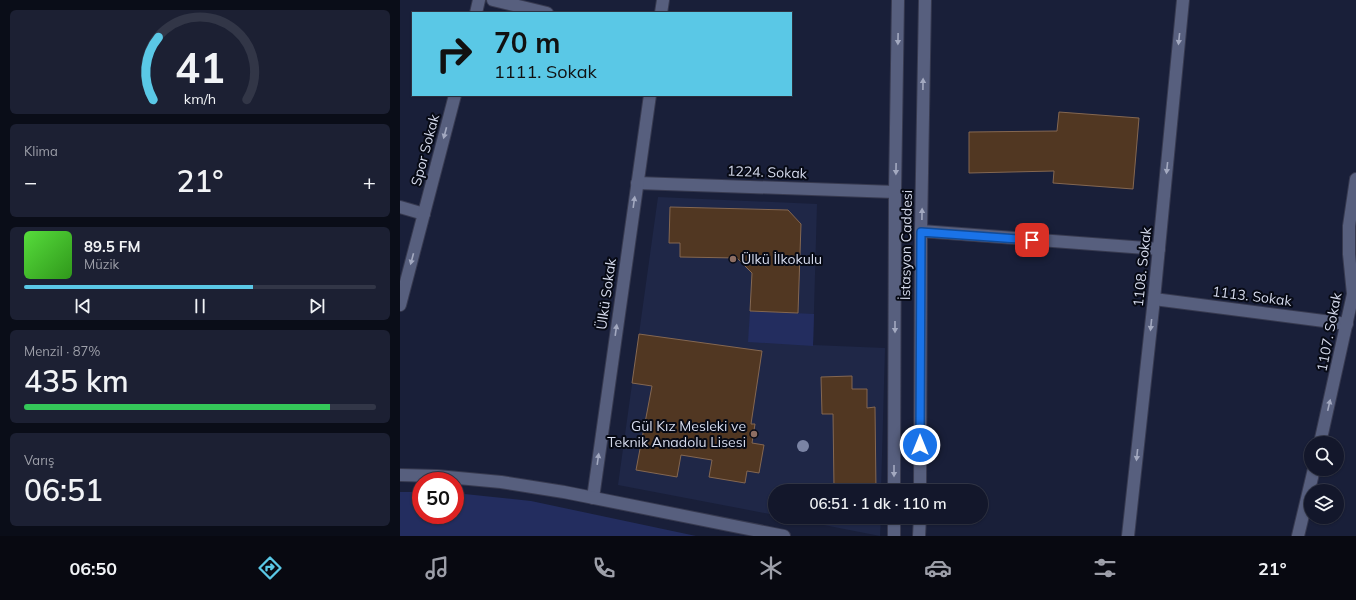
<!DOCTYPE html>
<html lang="tr">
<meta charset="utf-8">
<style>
body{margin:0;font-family:Mulish,sans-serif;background:#1c2033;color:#f1f3f6;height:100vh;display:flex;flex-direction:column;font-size:15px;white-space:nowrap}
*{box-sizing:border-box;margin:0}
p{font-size:13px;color:#9d9fa9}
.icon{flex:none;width:22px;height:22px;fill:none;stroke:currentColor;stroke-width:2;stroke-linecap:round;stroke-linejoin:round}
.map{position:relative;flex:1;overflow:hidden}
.side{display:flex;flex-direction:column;gap:10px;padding:10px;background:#0a0d18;width:400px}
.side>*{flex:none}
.guide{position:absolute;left:12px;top:12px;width:380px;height:84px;border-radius:0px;box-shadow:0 1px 3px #0004,0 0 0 1px #323647;background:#5ac8e6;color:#111;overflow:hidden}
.fabs{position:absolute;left:904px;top:436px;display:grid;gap:8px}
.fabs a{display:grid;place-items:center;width:40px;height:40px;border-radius:50%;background:#13172b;box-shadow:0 1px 3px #0004,0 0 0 1px #323647;font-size:20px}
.speed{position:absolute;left:12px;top:472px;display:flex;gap:8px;font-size:20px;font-weight:700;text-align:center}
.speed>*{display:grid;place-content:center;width:52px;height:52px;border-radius:50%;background:#13172b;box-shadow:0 1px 3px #0004,0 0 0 1px #323647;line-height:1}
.speed .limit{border:6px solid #d22;background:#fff;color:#111}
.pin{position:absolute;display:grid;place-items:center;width:34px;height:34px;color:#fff;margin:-17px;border-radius:8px;box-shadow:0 2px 6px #0006}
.me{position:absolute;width:44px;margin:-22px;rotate:0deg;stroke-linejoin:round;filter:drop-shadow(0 0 3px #0008)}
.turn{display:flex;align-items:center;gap:14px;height:84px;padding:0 16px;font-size:18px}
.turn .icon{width:52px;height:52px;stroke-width:2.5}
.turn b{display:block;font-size:28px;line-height:34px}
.big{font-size:30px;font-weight:600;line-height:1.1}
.side .tile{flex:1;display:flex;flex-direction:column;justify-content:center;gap:6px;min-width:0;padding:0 14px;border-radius:6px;background:#1c2033}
.side .dial{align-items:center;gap:0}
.dial svg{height:104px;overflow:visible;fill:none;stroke:#323647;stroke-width:7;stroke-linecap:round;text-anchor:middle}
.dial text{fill:#f1f3f6;stroke:none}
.song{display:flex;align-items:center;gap:12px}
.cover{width:48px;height:48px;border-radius:6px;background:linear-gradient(135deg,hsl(110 70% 55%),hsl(110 70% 35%))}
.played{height:4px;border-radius:2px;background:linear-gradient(90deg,#5ac8e6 65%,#323647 65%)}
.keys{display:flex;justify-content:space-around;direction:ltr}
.heat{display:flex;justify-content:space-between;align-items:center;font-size:22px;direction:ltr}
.charge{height:6px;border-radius:3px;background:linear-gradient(90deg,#34c759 87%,#323647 0)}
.trip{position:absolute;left:368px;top:484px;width:220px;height:40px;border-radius:20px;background:#13172b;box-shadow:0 1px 3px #0004,0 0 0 1px #323647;font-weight:600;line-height:40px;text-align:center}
.dock{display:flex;height:64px;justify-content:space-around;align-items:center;background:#080911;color:#9d9fa9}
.dock .icon{width:28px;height:28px}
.dock .on{color:#5ac8e6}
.dock b{font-size:18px;color:#f1f3f6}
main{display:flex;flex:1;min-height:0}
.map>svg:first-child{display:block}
.built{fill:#1f2747}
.green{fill:#232d5f}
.building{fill:#513722;stroke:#846751}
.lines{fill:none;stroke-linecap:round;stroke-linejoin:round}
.lane-casing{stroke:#373a50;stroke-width:14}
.street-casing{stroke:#373a50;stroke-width:14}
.secondary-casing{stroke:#373a50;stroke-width:14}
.lane{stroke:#575f7e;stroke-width:12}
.street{stroke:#575f7e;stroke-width:12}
.secondary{stroke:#575f7e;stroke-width:12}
.tree{fill:#7b84a4}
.oneway{fill:#a3a9c0}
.route-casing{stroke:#114b97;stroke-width:10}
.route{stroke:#1a73e8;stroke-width:7}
.education-dot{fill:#8d6e63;stroke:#070a15;stroke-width:1.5}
.labels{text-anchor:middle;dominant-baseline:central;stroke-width:4;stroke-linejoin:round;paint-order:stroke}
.street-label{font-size:14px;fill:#d5daec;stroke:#070a15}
.poi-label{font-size:14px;fill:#d5daec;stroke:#070a15;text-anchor:start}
</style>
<main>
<section class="side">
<div class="tile dial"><svg viewBox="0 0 100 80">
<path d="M14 69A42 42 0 1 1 86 69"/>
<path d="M14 69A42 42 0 0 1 18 21" stroke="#5ac8e6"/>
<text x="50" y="56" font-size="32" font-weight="700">41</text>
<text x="50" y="72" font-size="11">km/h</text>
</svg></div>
<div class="tile"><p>Klima</p>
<div class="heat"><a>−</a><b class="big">21°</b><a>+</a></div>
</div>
<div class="tile">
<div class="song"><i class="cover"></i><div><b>89.5 FM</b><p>Müzik</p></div></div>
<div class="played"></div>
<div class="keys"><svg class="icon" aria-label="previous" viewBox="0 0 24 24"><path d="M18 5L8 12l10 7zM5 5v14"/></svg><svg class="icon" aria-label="pause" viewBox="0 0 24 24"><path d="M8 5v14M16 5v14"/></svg><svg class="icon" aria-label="next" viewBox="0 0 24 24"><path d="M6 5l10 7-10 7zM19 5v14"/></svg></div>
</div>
<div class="tile"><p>Menzil · 87%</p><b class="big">435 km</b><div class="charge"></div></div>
<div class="tile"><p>Varış</p><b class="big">06:51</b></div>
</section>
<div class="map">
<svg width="956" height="536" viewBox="0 0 956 536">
<rect width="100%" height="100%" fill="#191f39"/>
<g class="built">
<path d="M258,197L417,204L413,345L485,348L481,491H375V515L218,485Z"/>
<path d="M383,517H481L480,536Z"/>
</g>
<g class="green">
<path d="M350,311L414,314L413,346L348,342Z"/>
<path d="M0,492H21V515H55V493L131,501L296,536H0Z"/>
</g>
<g class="building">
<path d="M659,112L739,118L733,189L653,183L654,171L569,173V132L657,131Z"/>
<path d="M270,207L388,210L401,224L398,313L350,311L352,273L337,258L280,257V243H269Z"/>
<path d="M239,334L362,351L351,424H355L352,443L364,445L359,473L347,471L345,483L309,477L312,460L281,455L277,477L236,470L252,386L232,383Z"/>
<path d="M452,376V389H467V408L475,407L476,491H423V488H434L433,414H422L421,377Z"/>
</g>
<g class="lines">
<g class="lane-casing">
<g id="lane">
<path d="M93,0L147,13"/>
<path d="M237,183L495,192"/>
<path d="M0,207L24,214"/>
<path d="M521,231L759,249"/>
<path d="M754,299L947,324"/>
</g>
</g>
<g class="street-casing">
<g id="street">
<path d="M76,13L79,0"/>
<path d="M261,13L263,0"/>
<path d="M0,305L55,95"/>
<path d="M920,443L953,294L949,254V226L956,179"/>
<path d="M193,498L250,95"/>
<path d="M728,536L754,299L783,0"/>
<path d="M898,536L914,469"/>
</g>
</g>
<g class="secondary-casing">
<g id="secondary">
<path d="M0,475L37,476L101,482L164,492L384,536"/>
<path d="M494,491L495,192L498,0"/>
<path d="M520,491L521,231L525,0"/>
<path d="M494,536V517"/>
<path d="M519,536L520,517"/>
</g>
</g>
<use href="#lane" class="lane"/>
<use href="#street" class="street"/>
<use href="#secondary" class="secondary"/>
</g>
<circle class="tree" cx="403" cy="446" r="6"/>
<defs><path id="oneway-solid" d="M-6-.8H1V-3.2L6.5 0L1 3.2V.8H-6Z"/></defs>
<g class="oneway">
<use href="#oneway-solid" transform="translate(498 39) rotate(91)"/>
<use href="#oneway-solid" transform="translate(779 39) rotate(96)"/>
<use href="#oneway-solid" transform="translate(523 84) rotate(-89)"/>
<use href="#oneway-solid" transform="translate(45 133) rotate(105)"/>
<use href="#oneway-solid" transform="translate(767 168) rotate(96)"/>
<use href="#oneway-solid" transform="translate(496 169) rotate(91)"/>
<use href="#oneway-solid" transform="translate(234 202) rotate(-82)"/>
<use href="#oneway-solid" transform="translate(522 214) rotate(-89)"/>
<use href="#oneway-solid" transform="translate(12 259) rotate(105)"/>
<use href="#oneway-solid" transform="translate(751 325) rotate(96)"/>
<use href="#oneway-solid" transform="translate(495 327) rotate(90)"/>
<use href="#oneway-solid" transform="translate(216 330) rotate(-82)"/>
<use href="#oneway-solid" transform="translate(929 405) rotate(-77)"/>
<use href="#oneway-solid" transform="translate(737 455) rotate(96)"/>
<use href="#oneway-solid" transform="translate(198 459) rotate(-82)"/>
<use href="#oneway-solid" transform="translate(494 471) rotate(90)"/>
</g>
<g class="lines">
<g class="route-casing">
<path id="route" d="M520,445L521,232L632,240"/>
</g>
<use href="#route" class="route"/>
</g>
<g class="education-dot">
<circle cx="333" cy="259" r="4"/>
<circle cx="354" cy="434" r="4"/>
</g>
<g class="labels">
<g class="street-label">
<text transform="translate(25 150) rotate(-75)">Spor Sokak</text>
<text transform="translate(367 172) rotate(2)">1224. Sokak</text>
<text transform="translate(506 245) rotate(-89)">İstasyon Caddesi</text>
<text transform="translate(742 267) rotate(-84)">1108. Sokak</text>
<text transform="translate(206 294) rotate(-82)">Ülkü Sokak</text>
<text transform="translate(852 296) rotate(7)">1113. Sokak</text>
<text transform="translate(929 332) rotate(-79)">1107. Sokak</text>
</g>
<g class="poi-label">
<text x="341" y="259">Ülkü İlkokulu</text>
<text x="346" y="426" text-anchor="end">Gül Kız Mesleki ve<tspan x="346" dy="16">Teknik Anadolu Lisesi</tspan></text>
</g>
</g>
</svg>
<div class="fabs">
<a><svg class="icon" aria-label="search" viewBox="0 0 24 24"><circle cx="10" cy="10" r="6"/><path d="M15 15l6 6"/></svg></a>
<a><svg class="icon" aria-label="layers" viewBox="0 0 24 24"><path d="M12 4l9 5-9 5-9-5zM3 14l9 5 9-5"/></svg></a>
</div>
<div class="speed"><div class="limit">50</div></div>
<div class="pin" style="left:632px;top:240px;background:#d93025"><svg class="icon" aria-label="arrive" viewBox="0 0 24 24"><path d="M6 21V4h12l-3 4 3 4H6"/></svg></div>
<svg class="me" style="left:520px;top:445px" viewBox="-20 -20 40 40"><circle r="17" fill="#1a73e8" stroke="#fff" stroke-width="3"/><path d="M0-11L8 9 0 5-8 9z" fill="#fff"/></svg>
<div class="trip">06:51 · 1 dk · 110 m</div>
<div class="guide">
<div class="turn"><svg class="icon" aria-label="right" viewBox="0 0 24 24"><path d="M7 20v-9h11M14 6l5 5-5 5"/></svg><div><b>70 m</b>1111. Sokak</div></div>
</div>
</div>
</main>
<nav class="dock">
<b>06:50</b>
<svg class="icon on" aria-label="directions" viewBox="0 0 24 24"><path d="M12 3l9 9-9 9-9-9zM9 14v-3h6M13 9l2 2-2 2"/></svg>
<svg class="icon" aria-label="music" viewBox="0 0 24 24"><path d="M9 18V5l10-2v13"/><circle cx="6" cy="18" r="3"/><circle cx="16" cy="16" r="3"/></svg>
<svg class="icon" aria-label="phone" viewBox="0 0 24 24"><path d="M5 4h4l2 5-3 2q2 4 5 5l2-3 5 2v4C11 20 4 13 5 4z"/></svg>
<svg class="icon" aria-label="climate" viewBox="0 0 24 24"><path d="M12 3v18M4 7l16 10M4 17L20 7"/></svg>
<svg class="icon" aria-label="car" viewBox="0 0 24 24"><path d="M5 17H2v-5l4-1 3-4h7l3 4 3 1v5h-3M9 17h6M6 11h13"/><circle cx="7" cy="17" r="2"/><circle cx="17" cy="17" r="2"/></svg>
<svg class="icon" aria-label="filters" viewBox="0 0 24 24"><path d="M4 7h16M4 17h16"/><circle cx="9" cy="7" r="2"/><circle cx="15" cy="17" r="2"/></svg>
<b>21°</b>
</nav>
